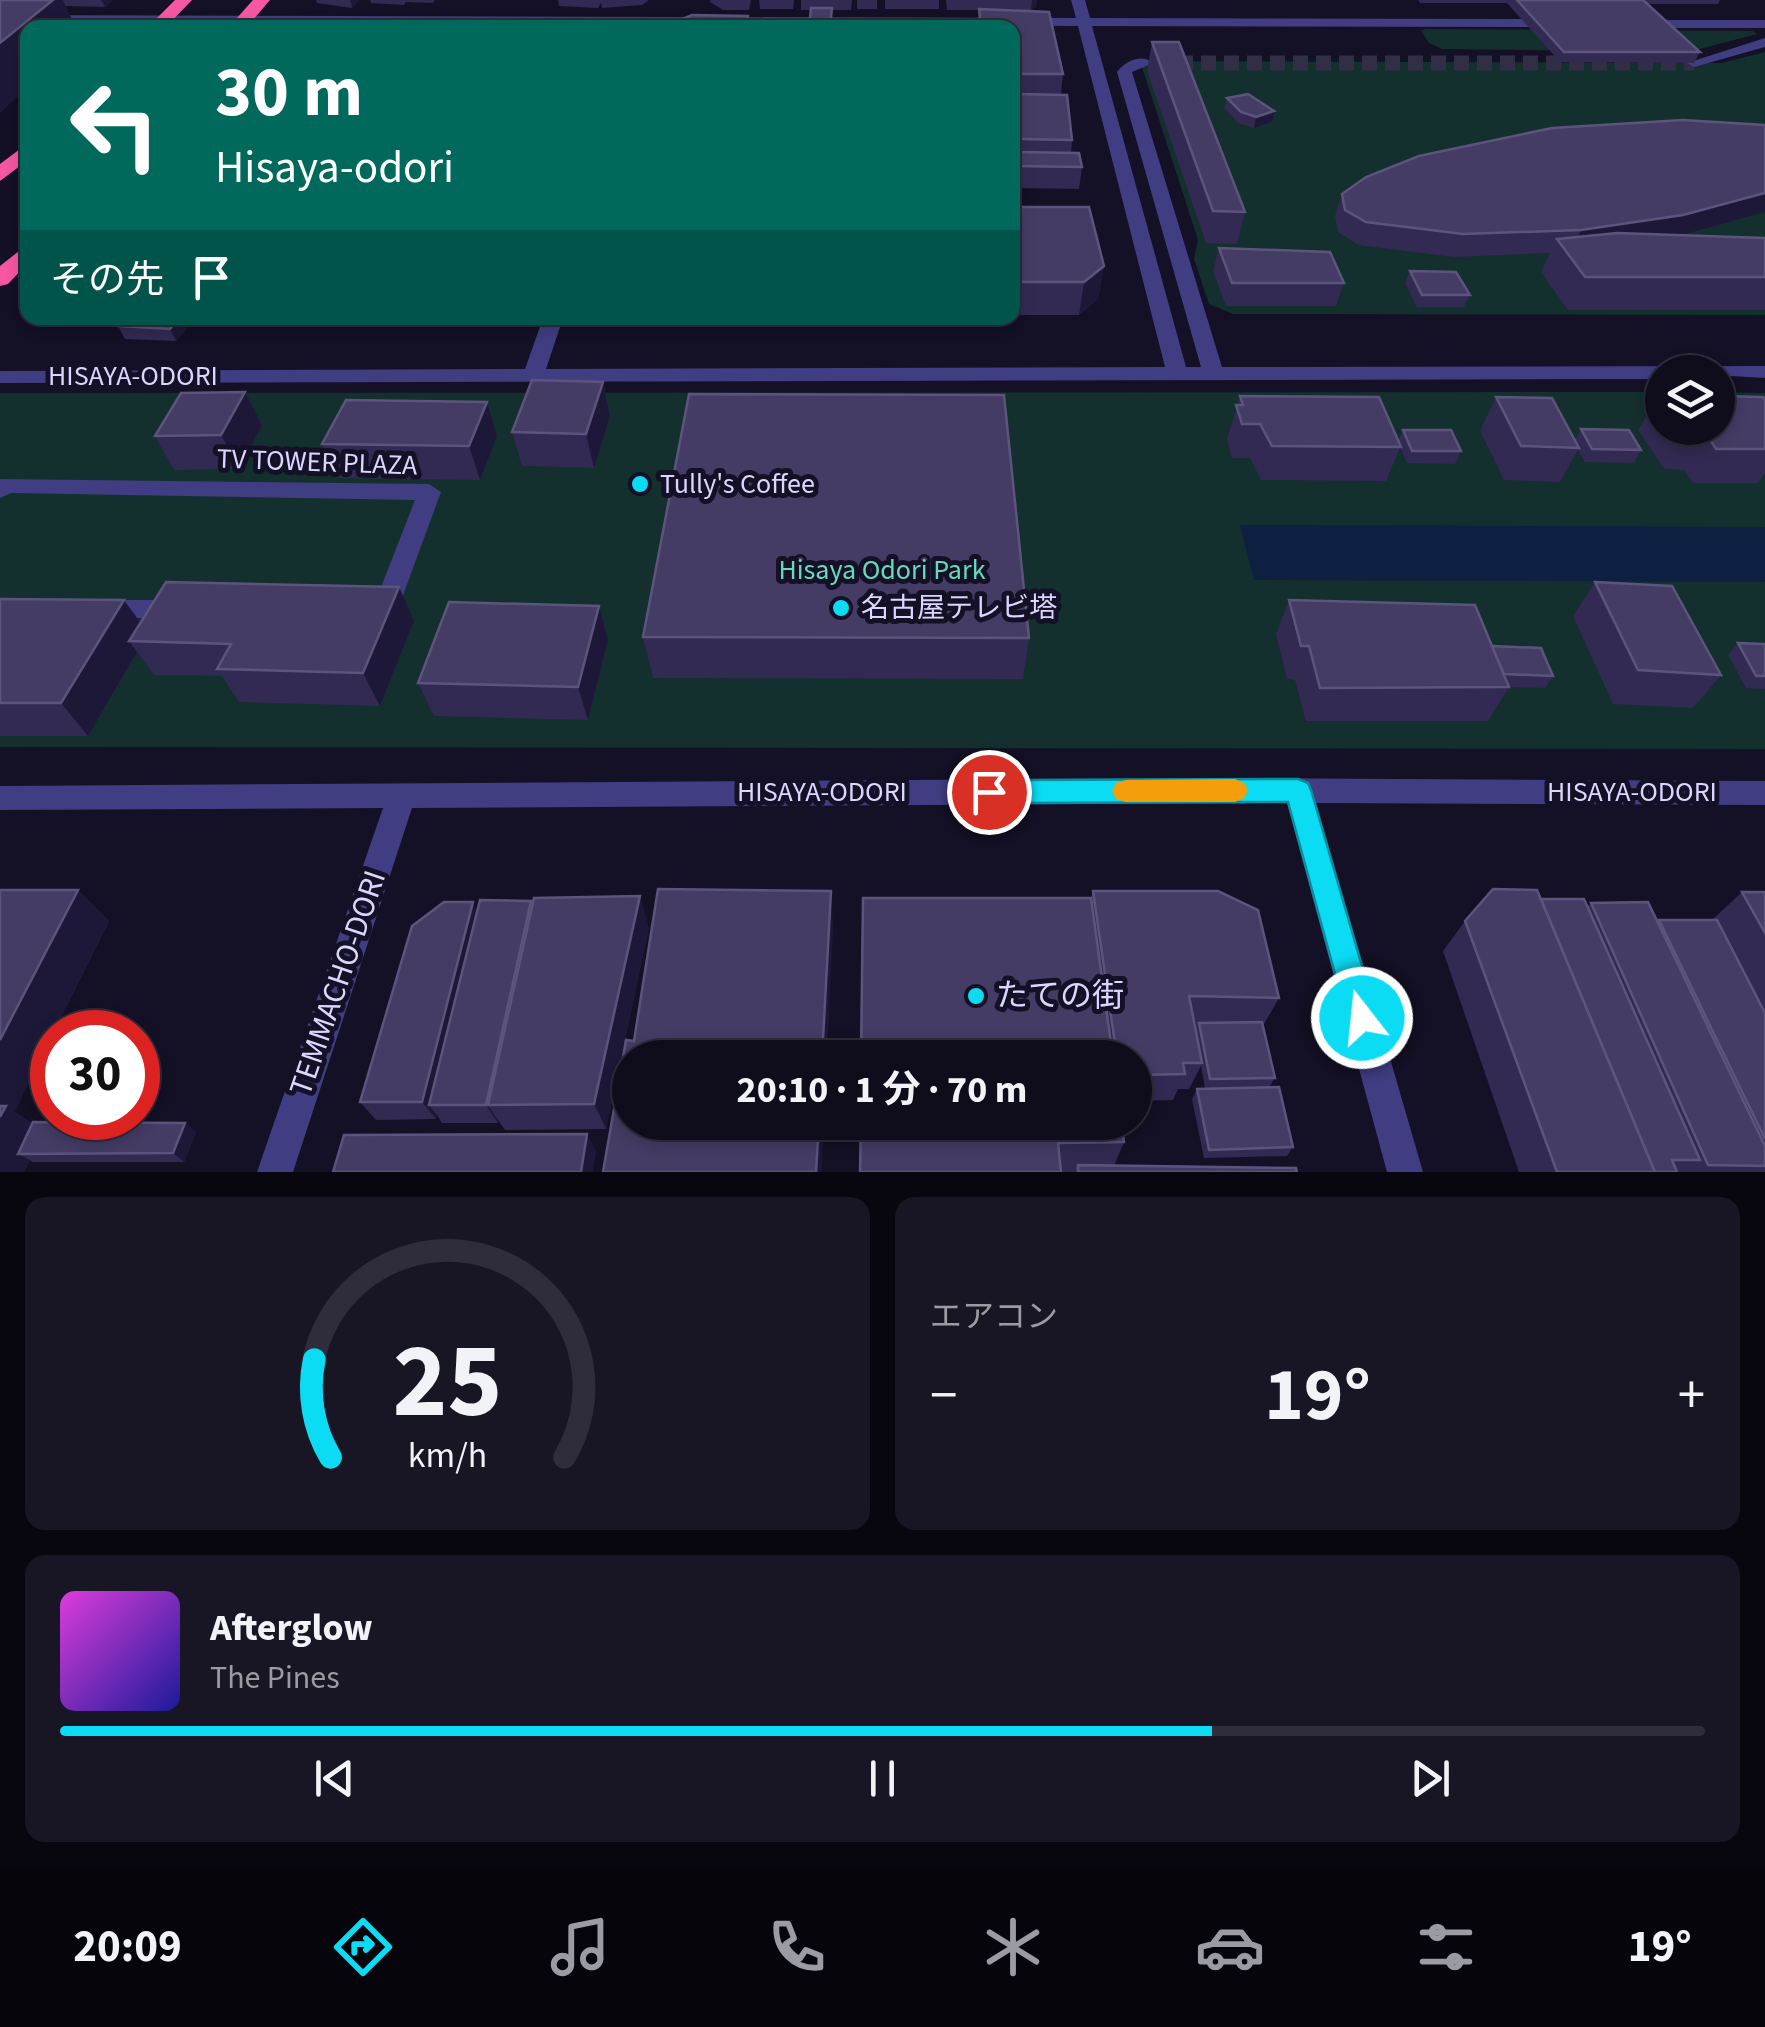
<!DOCTYPE html>
<html lang="ja">
<meta charset="utf-8">
<style>
body{margin:0;font-family:"Source Sans 3","Noto Sans JP",sans-serif;background:#181525;color:#f1f3f6;height:100vh;display:flex;flex-direction:column;font-size:38px;white-space:nowrap}
*{box-sizing:border-box;margin:0}
p{font-size:32px;color:#9b9ba3}
.icon{flex:none;width:55px;height:55px;fill:none;stroke:currentColor;stroke-width:2;stroke-linecap:round;stroke-linejoin:round}
.map{position:relative;height:1172px;overflow:hidden}
.sheet{display:flex;flex-direction:column;gap:25px;padding:25px;background:#08070f;flex:1}
.sheet>*{flex:none}
.hud{position:absolute;left:20px;top:20px;width:1000px;height:305px;border-radius:20px;box-shadow:0 5px 15px #0003,0 0 0 2px #2f2c3b;background:#00695c;color:#fff;overflow:hidden}
.controls{position:absolute;left:1645px;top:355px;display:grid;gap:20px}
.controls a{display:grid;place-items:center;width:90px;height:90px;border-radius:50%;background:#0f0c1c;box-shadow:0 5px 15px #0003,0 0 0 2px #2f2c3b;font-size:50px}
.speed{position:absolute;left:30px;top:1010px;display:flex;gap:20px;font-size:50px;font-weight:700;text-align:center}
.speed>*{display:grid;place-content:center;width:130px;height:130px;border-radius:50%;background:#0f0c1c;box-shadow:0 5px 15px #0003,0 0 0 2px #2f2c3b;line-height:1}
.speed .limit{border:15px solid #d22;background:#fff;color:#111}
.pin{position:absolute;display:grid;place-items:center;width:85px;height:85px;color:#fff;margin:-42px;border:5px solid #fff;border-radius:50%;box-shadow:0 2px 10px #0007}
.me{position:absolute;width:110px;margin:-55px;rotate:344deg;stroke-linejoin:round;filter:drop-shadow(0 0 8px #0008)}
.turn{display:flex;align-items:center;gap:35px;height:210px;padding:0 30px;font-size:45px}
.turn .icon{width:130px;height:130px;stroke-width:2.5}
.turn b{display:block;font-size:70px;line-height:85px}
.then{display:flex;align-items:center;height:95px;padding:0 30px;background:#0003;gap:20px;font-size:38px}
.big{font-size:75px;font-weight:700;line-height:1.1}
.sheet .widget{flex:1;display:flex;flex-direction:column;justify-content:center;gap:15px;min-width:0;padding:0 35px;border-radius:20px;background:#181525}
.sheet .dial{align-items:center;gap:0}
.dial svg{height:260px;overflow:visible;fill:none;stroke:#2f2c3b;stroke-width:7;stroke-linecap:round;text-anchor:middle}
.dial text{fill:#f1f3f6;stroke:none}
.song{display:flex;align-items:center;gap:30px}
.cover{width:120px;height:120px;border-radius:15px;background:linear-gradient(135deg,hsl(300 70% 55%),hsl(240 70% 35%))}
.played{height:10px;border-radius:5px;background:linear-gradient(90deg,#0cdbf4 70%,#2f2c3b 70%)}
.keys{display:flex;justify-content:space-around;direction:ltr}
.heat{display:flex;justify-content:space-between;align-items:center;font-size:55px;direction:ltr}
.sheet .tiles{flex:1;display:grid;gap:25px;grid-template-columns:1fr 1fr}
.widget:last-child{grid-column:span 2}
.trip{position:absolute;left:612px;top:1040px;width:540px;height:100px;border-radius:50px;background:#0f0c1c;box-shadow:0 5px 15px #0003,0 0 0 2px #2f2c3b;font-weight:700;line-height:100px;text-align:center}
.menu{display:flex;height:160px;justify-content:space-around;align-items:center;background:#06050b;color:#9b9ba3}
.menu .icon{width:70px;height:70px}
.menu .active{color:#0cdbf4}
.menu b{font-size:45px;color:#f1f3f6}
.map>svg:first-child{display:block}
.green{fill:#132f2e}
.water{fill:#0d2042}
.lines{fill:none;stroke-linecap:round;stroke-linejoin:round}
.minor-tunnel{stroke:#322e45;stroke-width:15;stroke-dasharray:15 8;stroke-linecap:butt}
.minor{fill:#403d82;fill-rule:evenodd}
.highway{fill:#f757a3;fill-rule:evenodd}
.wall{fill:#322a52}
.shaded-wall{fill:#1e1838}
.building{fill:#443c64;stroke:#5c547c;stroke-width:2.5}
.route{fill:#0cdbf4;stroke:#088e9f;stroke-width:2.5}
.slow{fill:#f59e0b}
.poi-dot{fill:#0cdbf4;stroke:#141025;stroke-width:4}
.labels{text-anchor:middle;dominant-baseline:central;stroke-width:10;stroke-linejoin:round;paint-order:stroke}
.street-label{font-size:28px;fill:#dbd6fd;stroke:#141025}
.poi-label{font-size:28px;fill:#dbd6fd;stroke:#141025;text-anchor:start}
.park-label{font-size:28px;fill:#65dabe;stroke:#141025}
.near-street-label{font-size:32px;fill:#dbd6fd;stroke:#141025}
.near-poi-label{font-size:32px;fill:#dbd6fd;stroke:#141025;text-anchor:start}
</style>
<div class="map">
<svg width="1765" height="1172" viewBox="0 0 1765 1172">
<rect width="100%" height="100%" fill="#141025"/>
<g class="green">
<path d="M1425,29L1753,31L1757,34L1688,52L1442,49L1429,43L1421,31Z"/>
<path d="M1765,52V315L1233,314L1209,304L1194,259L1198,240L1140,61L1721,63Z"/>
<path d="M1662,392V428H1718V392L1765,393V749L0,747V393Z"/>
</g>
<path class="water" d="M1240,525L1765,527V582L1254,580Z"/>
<g class="lines">
<path class="minor-tunnel" d="M1155,63H1694"/>
<g class="minor">
<path d="M1071,0H1085L1090,18L1560,19L1567,23L1560,27L1092,26L1186,367H1201L1117,72C1125,61 1142,53 1153,63L1132,72L1222,367L1765,366V378L1662,372V379L0,383V371L525,369L543,318H563L546,369L1165,367L1078,26L0,23V15L1076,18Z"/>
<path d="M1765,20V28H1635L1628,24L1635,20Z"/>
<path d="M1765,38V47L1694,67L1687,63Z"/>
<path d="M0,479L429,484L441,492L398,609L394,616H366L362,609L366,602L376,600L415,500L11,493L0,498Z"/>
<path d="M100,600H180L189,602L193,609L189,616L180,618H100L91,616L87,609L91,602Z"/>
<path d="M1224,778L1765,781V805L1316,803L1423,1172H1387L1287,803L412,808L293,1172H257L383,808L0,810V786Z"/>
</g>
<g class="highway">
<path d="M175,0H192L165,28H147Z"/>
<path d="M253,0H270L246,28H228Z"/>
<path d="M28,143V160L0,181V164Z"/>
<path d="M28,244V263L8,284L0,286V266Z"/>
</g>
</g>
<g class="wall">
<path d="M0,0H113L105,7L66,6L28,87L0,112Z"/>
<path d="M316,0H359L352,8L317,3Z"/>
<path d="M370,0H435L433,3L406,2L404,5L371,3Z"/>
<path d="M558,0H649L642,5L602,8L601,3L598,8L559,6Z"/>
<path d="M710,0H751L749,10H723L710,2Z"/>
<path d="M759,0H794L793,9H760Z"/>
<path d="M801,0H852L851,10H832L833,26L809,28L811,10H801Z"/>
<rect x="857" y="0" width="20" height="9"/>
<rect x="885" y="0" width="54" height="9"/>
<path d="M946,0H1037L1036,7L1031,10H1004L1063,74L1061,95L1072,140L1071,153L1082,167L1079,189L1012,188V28H978L979,10H947Z"/>
<path d="M1418,0H1720L1718,4H1647L1700,52L1694,63L1560,62L1507,3H1420Z"/>
<path d="M1152,42L1245,212L1237,244L1206,243L1147,71Z"/>
<path d="M1227,98L1272,122L1254,128L1238,123L1224,108Z"/>
<path d="M1342,194L1765,212L1681,235L1765,238V310H1568L1541,272L1550,253L1454,257L1358,245L1338,232L1335,216Z"/>
<path d="M1012,207L1104,266L1098,299L1079,315H1012Z"/>
<path d="M1219,248L1344,283L1336,306H1226L1213,271Z"/>
<path d="M1410,271L1470,295L1464,307H1417L1405,283Z"/>
<path d="M180,318L186,329L176,341L125,339L118,326Z"/>
<path d="M603,382L610,416L594,468L522,466L512,432Z"/>
<path d="M245,392L262,425L239,469L174,470L155,436Z"/>
<path d="M1240,396L1398,441L1403,430L1461,451L1455,464L1407,463L1400,448L1386,481L1261,480L1250,458H1232L1227,439Z"/>
<path d="M1659,396H1662V428H1718L1765,399V473L1758,483H1693L1684,470L1664,469L1638,430Z"/>
<path d="M1496,397L1575,440L1581,429L1641,450L1634,463L1585,462L1578,450L1560,482L1504,480L1480,431Z"/>
<path d="M487,402L497,436L480,480L337,478L322,444Z"/>
<path d="M1595,582L1721,675L1693,708L1613,704L1573,616Z"/>
<path d="M399,587L414,621L380,706L239,702L222,676L154,675L137,652L88,736H0V599L141,623Z"/>
<path d="M1289,600L1492,646L1553,676L1545,688L1509,687L1488,721H1306L1295,680L1287,679L1276,634Z"/>
<path d="M599,606L608,640L588,720L434,716L418,683Z"/>
<path d="M643,637L1029,638L1023,679L653,678Z"/>
<path d="M1738,643L1765,644V689L1746,688L1728,655Z"/>
<path d="M0,890H78L109,921L14,1112L33,1124L185,1123L196,1132L184,1162H32L30,1160L24,1172H0Z"/>
<path d="M1093,891L1279,998L1263,1026L1275,1078L1269,1087L1293,1147L1287,1156L1204,1158L1192,1099L1197,1089L1260,1088H1205L1201,1066L1189,1089H1178L1173,1100L1135,1101V1058H861L1091,898Z"/>
<path d="M1742,892H1765V1172H1519L1443,951L1465,921L1541,899L1587,907L1591,903L1658,922L1659,920H1712Z"/>
<path d="M531,901L533,904L649,927L606,1129L505,1130L498,1120V1123H442L437,1115L436,1119L376,1120L360,1102L478,910Z"/>
<path d="M861,1122L1124,1142L1114,1166L1297,1172H860Z"/>
</g>
<g class="shaded-wall">
<path d="M53,0H63L76,28H28V87L0,112V43Z"/>
<path d="M101,0H113L105,7Z"/>
<path d="M350,0H359L352,8Z"/>
<path d="M1032,0H1037L1036,7L1031,10Z"/>
<path d="M1274,111L1272,122L1254,128L1256,117Z"/>
<path d="M1765,193V212L1671,238L1570,252L1581,230Z"/>
<path d="M1104,266L1098,299L1079,315L1084,282Z"/>
<path d="M180,318L186,329L176,341L170,329Z"/>
<path d="M603,382L610,416L594,468L586,434Z"/>
<path d="M245,392L262,425L239,469L221,435Z"/>
<path d="M487,402L497,436L480,480L469,446Z"/>
<path d="M399,587L414,621L380,706L363,673Z"/>
<path d="M124,600L148,633L129,641L137,652L88,736L61,703Z"/>
<path d="M599,606L608,640L588,720L578,687Z"/>
<path d="M78,890L109,921L14,1112L43,1131L18,1154L30,1160L24,1172H0V1040Z"/>
<path d="M831,891L833,929L827,1058H822Z"/>
<path d="M640,896L649,927L606,1129L594,1104Z"/>
<path d="M531,901L541,922L488,1105L498,1120V1123L486,1105Z"/>
<path d="M473,902L484,923L429,1105L437,1115L436,1119L422,1102Z"/>
<path d="M819,1122H824L821,1172H816Z"/>
<path d="M185,1123L196,1132L184,1162L173,1153Z"/>
<path d="M587,1134L596,1151L593,1172H581Z"/>
</g>
<g class="building">
<path d="M0,0H53L0,43Z"/>
<path d="M1517,0H1643L1700,52H1564Z"/>
<path d="M811,8H832L830,26L841,28H809Z"/>
<path d="M979,9L1049,12L1063,74H1012V28H981Z"/>
<path d="M692,15L748,16L746,28H673L675,22Z"/>
<path d="M259,25L568,28H257Z"/>
<rect x="752" y="26" width="46" height="2"/>
<path d="M1152,42H1179L1245,212L1213,211Z"/>
<path d="M1012,94L1067,95L1072,140L1012,139Z"/>
<path d="M1248,94L1274,111L1256,117L1241,112L1227,98Z"/>
<path d="M1683,120L1765,125V193L1683,215L1581,230L1463,234L1366,222L1345,210L1342,194L1366,177L1419,156L1552,128Z"/>
<path d="M1012,152L1079,153L1082,167L1012,166Z"/>
<path d="M1012,207H1089L1104,266L1084,282H1012Z"/>
<path d="M1617,233L1765,238V277H1585L1557,239Z"/>
<path d="M1219,248L1330,252L1344,283H1232Z"/>
<path d="M1410,271L1456,272L1470,295H1422Z"/>
<path d="M126,318H179L170,329L118,326Z"/>
<path d="M532,380L603,382L586,434L512,432Z"/>
<path d="M245,392L221,435L155,436L181,393Z"/>
<path d="M689,394L1004,395L1029,638L643,637Z"/>
<path d="M1240,396L1379,397L1401,447L1272,446L1260,424H1242L1236,405H1243Z"/>
<path d="M1718,396L1763,397L1765,399V449H1716L1707,435H1686L1681,428H1718Z"/>
<path d="M1496,397L1552,398L1579,448L1521,446Z"/>
<path d="M346,400L487,402L469,446L322,444Z"/>
<path d="M1581,429L1629,430L1641,450L1592,449Z"/>
<path d="M1403,430H1451L1461,451H1412Z"/>
<path d="M166,582L399,587L363,673L217,669L231,644L129,641Z"/>
<path d="M1595,582L1672,586L1721,675L1638,670Z"/>
<path d="M0,599L124,600L61,703H0Z"/>
<path d="M1289,600L1475,605L1509,687L1320,688L1309,646H1301Z"/>
<path d="M449,602L599,606L578,687L418,683Z"/>
<path d="M1738,643L1765,644V676H1756Z"/>
<path d="M1492,646L1541,648L1553,676L1504,674Z"/>
<path d="M658,889L831,891L822,1058H630V1122H819L816,1172H603L626,1040L634,1041Z"/>
<path d="M1493,889L1537,890L1655,1172H1557L1465,921Z"/>
<path d="M0,890H78L0,1040Z"/>
<path d="M1093,891H1218L1258,910L1279,998L1189,996L1202,1063H1183L1185,1074L1135,1075V1058H1117Z"/>
<path d="M1742,892H1765V933Z"/>
<path d="M640,896L594,1104L488,1105L534,898Z"/>
<path d="M863,898H1091L1113,1058H861Z"/>
<path d="M1541,899H1584L1700,1160H1672L1677,1172H1655Z"/>
<path d="M480,900L531,901L486,1105H429Z"/>
<path d="M444,902H473L422,1102H360L412,926Z"/>
<path d="M1648,902L1765,1146V1166L1708,1165L1591,903Z"/>
<path d="M1659,920H1717L1765,1013V1139Z"/>
<path d="M1262,1022L1275,1078L1210,1079L1199,1023Z"/>
<path d="M1279,1087L1293,1147L1209,1150L1197,1089Z"/>
<path d="M0,1106H6L0,1117Z"/>
<path d="M33,1122L185,1123L173,1153L18,1154Z"/>
<path d="M861,1122H1121L1124,1142L1058,1143L1061,1172H860Z"/>
<path d="M587,1134L581,1172H333L344,1135Z"/>
<path d="M1078,1165L1296,1168L1297,1172H1078Z"/>
</g>
<path class="route" d="M1298,779L1308,783L1311,790L1377,1018L1373,1029L1362,1033L1351,1029L1347,1018L1288,802L989,803L980,799L976,792L980,784L989,780Z"/>
<path class="slow" d="M1235,779L1244,783L1248,790L1244,798L1235,802H1126L1116,799L1112,791L1116,783L1126,780Z"/>
<g class="poi-dot">
<circle cx="640" cy="484" r="10"/>
<circle cx="841" cy="608" r="10"/>
<circle cx="976" cy="996" r="10"/>
</g>
<g class="labels">
<g class="street-label">
<text x="133" y="376">HISAYA-ODORI</text>
<text transform="translate(317 462) rotate(2)">TV TOWER PLAZA</text>
<text x="822" y="792">HISAYA-ODORI</text>
<text x="1632" y="792">HISAYA-ODORI</text>
</g>
<g class="poi-label">
<text x="660" y="484">Tully's Coffee</text>
<text x="861" y="608">名古屋テレビ塔</text>
</g>
<g class="park-label">
<text x="882" y="570">Hisaya Odori Park</text>
</g>
<g class="near-street-label">
<text transform="translate(338 983) rotate(-71)">TEMMACHO-DORI</text>
</g>
<g class="near-poi-label">
<text x="996" y="996">たての街</text>
</g>
</g>
</svg>
<div class="controls">
<a><svg class="icon" aria-label="layers" viewBox="0 0 24 24"><path d="M12 4l9 5-9 5-9-5zM3 14l9 5 9-5"/></svg></a>
</div>
<div class="speed"><div class="limit">30</div></div>
<div class="pin" style="left:989px;top:792px;background:#d93025"><svg class="icon" aria-label="arrive" viewBox="0 0 24 24"><path d="M6 21V4h12l-3 4 3 4H6"/></svg></div>
<svg class="me" style="left:1362px;top:1018px" viewBox="-20 -20 40 40"><circle r="17" fill="#0cdbf4" stroke="#fff" stroke-width="3"/><path d="M0-11L8 9 0 5-8 9z" fill="#fff"/></svg>
<div class="trip">20:10 · 1 分 · 70 m</div>
<div class="hud">
<div class="turn"><svg class="icon" aria-label="left" viewBox="0 0 24 24"><path d="M17 20v-9H6M10 6l-5 5 5 5"/></svg><div><b>30 m</b>Hisaya-odori</div></div>
<div class="then">その先<svg class="icon" aria-label="arrive" viewBox="0 0 24 24"><path d="M6 21V4h12l-3 4 3 4H6"/></svg></div>
</div>
</div>
<section class="sheet">
<div class="tiles">
<div class="widget dial"><svg viewBox="0 0 100 80">
<path d="M14 69A42 42 0 1 1 86 69"/>
<path d="M14 69A42 42 0 0 1 9 39" stroke="#0cdbf4"/>
<text x="50" y="56" font-size="32" font-weight="700">25</text>
<text x="50" y="72" font-size="11">km/h</text>
</svg></div>
<div class="widget"><p>エアコン</p>
<div class="heat"><a>−</a><b class="big">19°</b><a>+</a></div>
</div>
<div class="widget">
<div class="song"><i class="cover"></i><div><b>Afterglow</b><p>The Pines</p></div></div>
<div class="played"></div>
<div class="keys"><svg class="icon" aria-label="previous" viewBox="0 0 24 24"><path d="M18 5L8 12l10 7zM5 5v14"/></svg><svg class="icon" aria-label="pause" viewBox="0 0 24 24"><path d="M8 5v14M16 5v14"/></svg><svg class="icon" aria-label="next" viewBox="0 0 24 24"><path d="M6 5l10 7-10 7zM19 5v14"/></svg></div>
</div>
</div>
</section>
<nav class="menu">
<b>20:09</b>
<svg class="icon active" aria-label="directions" viewBox="0 0 24 24"><path d="M12 3l9 9-9 9-9-9zM9 14v-3h6M13 9l2 2-2 2"/></svg>
<svg class="icon" aria-label="music" viewBox="0 0 24 24"><path d="M9 18V5l10-2v13"/><circle cx="6" cy="18" r="3"/><circle cx="16" cy="16" r="3"/></svg>
<svg class="icon" aria-label="phone" viewBox="0 0 24 24"><path d="M5 4h4l2 5-3 2q2 4 5 5l2-3 5 2v4C11 20 4 13 5 4z"/></svg>
<svg class="icon" aria-label="climate" viewBox="0 0 24 24"><path d="M12 3v18M4 7l16 10M4 17L20 7"/></svg>
<svg class="icon" aria-label="car" viewBox="0 0 24 24"><path d="M5 17H2v-5l4-1 3-4h7l3 4 3 1v5h-3M9 17h6M6 11h13"/><circle cx="7" cy="17" r="2"/><circle cx="17" cy="17" r="2"/></svg>
<svg class="icon" aria-label="filters" viewBox="0 0 24 24"><path d="M4 7h16M4 17h16"/><circle cx="9" cy="7" r="2"/><circle cx="15" cy="17" r="2"/></svg>
<b>19°</b>
</nav>
